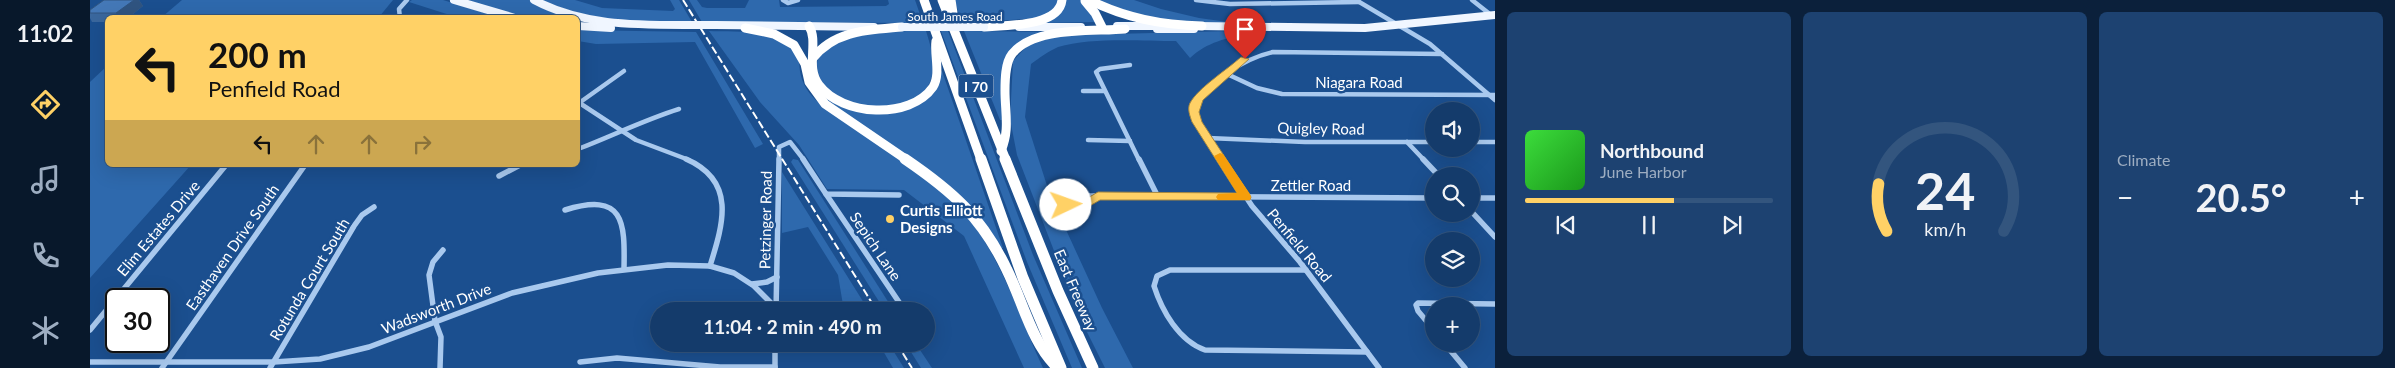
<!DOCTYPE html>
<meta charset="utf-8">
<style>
body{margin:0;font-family:Lato,sans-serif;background:#1d4271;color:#f1f3f6;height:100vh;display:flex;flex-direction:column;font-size:19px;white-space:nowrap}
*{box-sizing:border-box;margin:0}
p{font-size:16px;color:#9dadc1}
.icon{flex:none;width:28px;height:28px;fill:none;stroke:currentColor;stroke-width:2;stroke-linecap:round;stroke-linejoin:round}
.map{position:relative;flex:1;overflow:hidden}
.details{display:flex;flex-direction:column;gap:12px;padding:12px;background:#0b203b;width:900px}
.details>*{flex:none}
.guide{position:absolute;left:15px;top:15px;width:475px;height:152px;border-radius:8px;box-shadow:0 5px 20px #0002,0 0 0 1px #33557e;background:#ffd166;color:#111;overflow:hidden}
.fabs{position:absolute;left:1335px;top:102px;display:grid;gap:10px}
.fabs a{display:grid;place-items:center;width:55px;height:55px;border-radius:50%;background:#143b6b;box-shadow:0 5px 20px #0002,0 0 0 1px #33557e;font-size:25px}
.speed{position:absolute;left:15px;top:288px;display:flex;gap:10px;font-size:25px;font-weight:700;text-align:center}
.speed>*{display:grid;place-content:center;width:65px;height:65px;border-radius:50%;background:#143b6b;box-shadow:0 5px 20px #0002,0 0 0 1px #33557e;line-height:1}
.speed .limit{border:2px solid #111;border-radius:8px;background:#fff;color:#111}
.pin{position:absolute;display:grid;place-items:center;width:42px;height:42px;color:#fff;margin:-51px -21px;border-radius:50% 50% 50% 0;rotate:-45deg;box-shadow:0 0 5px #0007}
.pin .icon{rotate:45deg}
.me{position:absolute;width:55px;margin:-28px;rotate:87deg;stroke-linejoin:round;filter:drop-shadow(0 0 4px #0008)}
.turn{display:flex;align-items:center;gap:18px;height:105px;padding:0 20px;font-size:22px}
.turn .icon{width:65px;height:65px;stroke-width:2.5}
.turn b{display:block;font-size:35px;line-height:42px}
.lanes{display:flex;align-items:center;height:48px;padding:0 20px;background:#0003;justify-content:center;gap:25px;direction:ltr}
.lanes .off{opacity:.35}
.big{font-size:38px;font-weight:700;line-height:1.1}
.details .card{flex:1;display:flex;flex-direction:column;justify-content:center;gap:8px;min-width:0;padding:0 18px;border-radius:8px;background:#1d4271}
.details .dial{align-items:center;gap:0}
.dial svg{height:130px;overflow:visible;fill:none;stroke:#33557e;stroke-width:7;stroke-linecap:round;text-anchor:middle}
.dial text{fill:#f1f3f6;stroke:none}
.song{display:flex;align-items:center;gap:15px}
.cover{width:60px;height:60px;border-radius:8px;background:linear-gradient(135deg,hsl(120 70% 55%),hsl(120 70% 35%))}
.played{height:5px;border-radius:2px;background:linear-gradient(90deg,#ffd166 60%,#33557e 60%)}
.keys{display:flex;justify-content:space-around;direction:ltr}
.heat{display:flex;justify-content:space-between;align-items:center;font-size:28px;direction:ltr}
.details .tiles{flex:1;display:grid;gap:12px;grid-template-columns:repeat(3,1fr)}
.trip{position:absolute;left:560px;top:302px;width:285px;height:50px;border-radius:25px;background:#143b6b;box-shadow:0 5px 20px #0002,0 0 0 1px #33557e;font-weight:700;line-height:50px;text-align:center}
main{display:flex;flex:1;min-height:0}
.tabs{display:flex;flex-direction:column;width:90px;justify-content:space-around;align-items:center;background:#08182b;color:#9dadc1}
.tabs .icon{width:35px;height:35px}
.tabs .selected{color:#ffd166}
.tabs b{font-size:22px;color:#f1f3f6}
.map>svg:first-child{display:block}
.green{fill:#2e69ad}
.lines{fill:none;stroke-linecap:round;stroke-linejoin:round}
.street-far1{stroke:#a9c9ee;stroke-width:4.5}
.street{stroke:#a9c9ee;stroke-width:5.5}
.primary{stroke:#f0f6ff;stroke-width:8}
.highway-far1{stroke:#fff;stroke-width:9}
.highway{stroke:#fff;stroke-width:11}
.rail{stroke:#fff;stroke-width:2;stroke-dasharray:8 3;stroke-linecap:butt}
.primary-bridge{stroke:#f0f6ff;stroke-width:8}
.wall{fill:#3a679d}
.shaded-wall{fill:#305480}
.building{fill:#4478b7;stroke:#305480}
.route{fill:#ffd166;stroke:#a68842}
.slow{fill:#f59e0b}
.poi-dot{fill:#ffd166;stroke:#1b4f8f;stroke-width:2}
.labels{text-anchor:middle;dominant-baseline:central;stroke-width:5;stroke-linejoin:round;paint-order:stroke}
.far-street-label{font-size:12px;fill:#fff;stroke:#1b4f8f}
.shield{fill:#1b4f8f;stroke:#bbcadd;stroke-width:1}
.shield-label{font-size:14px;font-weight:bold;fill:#fff}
.street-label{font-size:15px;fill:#fff;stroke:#1b4f8f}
.poi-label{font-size:15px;font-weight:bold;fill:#fff;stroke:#1b4f8f;text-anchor:start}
</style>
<main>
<nav class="tabs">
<b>11:02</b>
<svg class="icon selected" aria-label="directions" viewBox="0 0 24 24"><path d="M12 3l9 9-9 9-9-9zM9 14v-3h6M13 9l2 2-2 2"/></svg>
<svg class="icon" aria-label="music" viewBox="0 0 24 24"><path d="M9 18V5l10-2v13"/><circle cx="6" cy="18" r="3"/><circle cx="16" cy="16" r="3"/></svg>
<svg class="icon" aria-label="phone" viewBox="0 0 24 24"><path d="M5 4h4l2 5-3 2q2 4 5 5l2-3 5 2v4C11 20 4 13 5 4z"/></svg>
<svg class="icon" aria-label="climate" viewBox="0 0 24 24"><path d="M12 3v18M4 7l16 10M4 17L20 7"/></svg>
</nav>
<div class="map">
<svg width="1405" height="368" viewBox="0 0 1405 368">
<rect width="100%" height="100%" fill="#1b4f8f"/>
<g class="green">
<path d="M92,0H303L289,17H72Z"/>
<path d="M322,0H353L408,17H366L319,2Z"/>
<path d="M371,0H439L461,12L480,17H434Z"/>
<path d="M452,0H485L512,8L583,11L585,9L580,0H589L602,22C547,21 503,23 452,0Z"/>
<path d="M599,0H607L612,7L617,8H655L659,0H689L690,7L796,6L799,4L798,0H825L833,23L612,22Z"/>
<path d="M865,0H968V7L952,18L871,23Z"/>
<path d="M975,0H992L1007,22L950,23C961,19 976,15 975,0Z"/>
<path d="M1004,0H1044L1071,9L1109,18L1152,24L1072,22Z"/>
<path d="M488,30L606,32L673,144L665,148L605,42L506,44L488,41Z"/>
<path d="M619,31C643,32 698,28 708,57C710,63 709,70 711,76C714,88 723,99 733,106C772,138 819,160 856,194C907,240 925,308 953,368H934L874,236L814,190L737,189L709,145L670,102Z"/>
<path d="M836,31C840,44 846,62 842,76C833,115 765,112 740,91C732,85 727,74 727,64C729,29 810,31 836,31Z"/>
<path d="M851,31H858L943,255L992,368H982L937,262Z"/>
<path d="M874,31L966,32L923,51L913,120H910Z"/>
<path d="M1142,31H1158L1160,33C1137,38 1117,42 1100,58L1086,41C1052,41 1000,37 968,47C959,51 949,58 941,64L935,117L960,195L1012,308L1043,368H1015L990,318L927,155L920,119L923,61L938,45L957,38L985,35Z"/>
<path d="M17,66L18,165H101L0,278V82Z"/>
<path d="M852,71L913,248H911L899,230L739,103L731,91L768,109L826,104L850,72Z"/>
<path d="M703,159L708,160L804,311H795L701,162Z"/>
<path d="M692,172L779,311H754L748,275L718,227L692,233Z"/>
<path d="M789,344H799L814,368H803Z"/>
<path d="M816,344H826L842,368H831Z"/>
</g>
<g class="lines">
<g class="street-far1">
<path d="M693,0L698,3L708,0"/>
<path d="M1106,0L1140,4L1269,2"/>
<path d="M1266,0L1340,44L1405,100"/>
<path d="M1382,0L1401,15"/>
<path d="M310,18L309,9L317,0"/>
<path d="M1040,65L1010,69L1006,72L1049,160"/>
<path d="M1137,74L1167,88L1192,94L1405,95"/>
<path d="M993,91H1014"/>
<path d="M488,102L546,140L599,160"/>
<path d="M489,103L534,71"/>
<path d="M1118,138L1215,142H1344"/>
<path d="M998,140L1040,141"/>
<path d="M1317,142L1334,160"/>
<path d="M1381,142H1405"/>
<path d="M488,149C522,136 554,120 589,109"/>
<path d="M689,160V147L700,142L714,160"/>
<path d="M1132,160L1107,122L1104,104C1124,80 1152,59 1183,52L1352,54"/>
</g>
<g class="street">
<path d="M596,159C647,181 633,224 620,266"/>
<path d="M713,159L736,194L809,195"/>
<path d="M1049,159L1068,197"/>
<path d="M1131,159L1162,206L1210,262L1289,368"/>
<path d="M1333,159L1349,176"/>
<path d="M409,176L430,165"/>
<path d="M736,194L815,311"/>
<path d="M978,196H1008L991,208L980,209L974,200Z"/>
<path d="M1008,196L1344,198"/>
<path d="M1381,198H1405"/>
<path d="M475,210C534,192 535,221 534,269"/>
<path d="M1381,211L1405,237"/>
<path d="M1216,270H1080L1067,276L1064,286C1072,311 1089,341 1115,350L1277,352"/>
<path d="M662,284L677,282L687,277"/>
<path d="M686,311L689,159"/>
<path d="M0,330L136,165"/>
<path d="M1344,330L1328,311L1326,305L1328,303L1405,304"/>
<path d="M685,344V368"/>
<path d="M1355,344L1375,368"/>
<path d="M0,362H184L230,359L279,347L422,293L508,273L578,265L620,266L644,273L664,286L686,308"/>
<path d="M490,362L527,358L630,367H685"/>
<path d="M72,368L215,165"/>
<path d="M180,368L264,226L272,215L284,207"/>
<path d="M350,368L351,337L345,321L339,275L343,262L353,250"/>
</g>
<g class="primary">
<path d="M364,0L425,18"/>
<path d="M444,0C491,25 542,25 594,25"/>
<path d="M625,25L784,27"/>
<path d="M488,26L521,28"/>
<path d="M1027,26H1074"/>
<path d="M1107,26L1275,28L1405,15"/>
<path d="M929,27H991"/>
<path d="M1067,29H1104"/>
</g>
<g class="highway-far1">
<path d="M834,0L891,160"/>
<path d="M852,0L916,160"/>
<path d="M861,0L863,13L861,17"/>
<path d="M999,0C1036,18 1071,25 1112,26"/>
<path d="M995,1L1005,13L1012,27"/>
<path d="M719,26C729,42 715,67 729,85C752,116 820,120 843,87C851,74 844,55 846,41"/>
<path d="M894,27C916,25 969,27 972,0"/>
<path d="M655,28L684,34L704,45L715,64L719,82L735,104L817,160"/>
<path d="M723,58C745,30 779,30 812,27"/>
<path d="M911,151C920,130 915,113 915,91C915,80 915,63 922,54C944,26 1003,32 1035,29"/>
</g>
<g class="highway">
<path d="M815,159C862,191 892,217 917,270C933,302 942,344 968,368"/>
<path d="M891,159L933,278L971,368"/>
<path d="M915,159L968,291L1003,368"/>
</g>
<g class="rail">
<path d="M593,0L787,311"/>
<path d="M807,344L822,368"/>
</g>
<g class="primary-bridge">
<path d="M594,25H625"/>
<path d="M812,27H894"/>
</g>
</g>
<path class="wall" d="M14,0H49L53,6L38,18H18V22H2L0,18V10Z"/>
<path class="shaded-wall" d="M44,0H49L53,6L38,18H28L26,13Z"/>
<path class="building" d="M14,0H44L26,13H0V10Z"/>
<path class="route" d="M1151,57L1159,59L1113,100L1109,112L1112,122L1161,197L1160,200H1010L986,214C978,213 974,211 970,205L972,202H980L984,206L1008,192L1147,193L1102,122C1100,116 1097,109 1100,103C1108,88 1138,69 1151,57Z"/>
<path class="slow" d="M1130,153L1133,154L1160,194L1161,197L1160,200H1128L1126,197L1128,194L1147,193L1124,156Z"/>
<circle class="poi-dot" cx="800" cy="219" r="5"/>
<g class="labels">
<g class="far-street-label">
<text x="865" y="16">South James Road</text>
</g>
<rect class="shield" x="868.5" y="74.5" width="35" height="23" rx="4"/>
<g class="shield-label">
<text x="886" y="86">I 70</text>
</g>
<g class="street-label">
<text x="1269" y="82">Niagara Road</text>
<text transform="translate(1231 128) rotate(1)">Quigley Road</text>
<text x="1221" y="185">Zettler Road</text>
<text transform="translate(675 220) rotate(-89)">Petzinger Road</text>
<text transform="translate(68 228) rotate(-50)">Elim Estates Drive</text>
<text transform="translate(1210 245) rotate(50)">Penfield Road</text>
<text transform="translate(786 246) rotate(56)">Sepich Lane</text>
<text transform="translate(142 247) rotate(-55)">Easthaven Drive South</text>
<text transform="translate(219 279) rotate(-59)">Rotunda Court South</text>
<text transform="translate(986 290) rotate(67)">East Freeway</text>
<text transform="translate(346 308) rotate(-21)">Wadsworth Drive</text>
</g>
<g class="poi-label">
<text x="810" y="210">Curtis Elliott<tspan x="810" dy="17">Designs</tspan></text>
</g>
</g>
</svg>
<div class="fabs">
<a><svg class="icon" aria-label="sound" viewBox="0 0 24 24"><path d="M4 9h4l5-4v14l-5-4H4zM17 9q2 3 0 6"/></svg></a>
<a><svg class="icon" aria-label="search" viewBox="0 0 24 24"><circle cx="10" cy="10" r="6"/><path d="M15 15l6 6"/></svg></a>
<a><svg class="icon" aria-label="layers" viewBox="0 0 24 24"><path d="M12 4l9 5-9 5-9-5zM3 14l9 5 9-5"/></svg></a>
<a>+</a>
</div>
<div class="speed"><div class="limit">30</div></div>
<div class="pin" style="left:1155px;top:59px;background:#d93025"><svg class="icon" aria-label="arrive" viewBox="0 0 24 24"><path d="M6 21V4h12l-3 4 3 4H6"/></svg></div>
<svg class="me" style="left:976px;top:205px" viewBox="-20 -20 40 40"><circle r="19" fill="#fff"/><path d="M0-13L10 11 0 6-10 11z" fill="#ffd166"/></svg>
<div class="trip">11:04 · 2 min · 490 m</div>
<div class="guide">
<div class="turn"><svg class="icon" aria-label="left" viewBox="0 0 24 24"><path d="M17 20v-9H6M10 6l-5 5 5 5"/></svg><div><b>200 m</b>Penfield Road</div></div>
<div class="lanes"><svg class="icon" aria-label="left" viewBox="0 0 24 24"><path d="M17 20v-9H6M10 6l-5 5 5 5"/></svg><svg class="icon off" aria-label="ahead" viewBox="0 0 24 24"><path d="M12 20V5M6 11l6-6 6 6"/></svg><svg class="icon off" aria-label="ahead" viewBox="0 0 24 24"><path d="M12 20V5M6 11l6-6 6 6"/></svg><svg class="icon off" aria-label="right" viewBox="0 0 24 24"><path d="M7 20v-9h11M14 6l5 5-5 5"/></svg></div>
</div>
</div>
<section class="details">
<div class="tiles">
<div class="card">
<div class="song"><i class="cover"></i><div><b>Northbound</b><p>June Harbor</p></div></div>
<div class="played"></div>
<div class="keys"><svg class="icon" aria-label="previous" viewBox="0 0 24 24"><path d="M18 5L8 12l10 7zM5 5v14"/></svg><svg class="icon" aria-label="pause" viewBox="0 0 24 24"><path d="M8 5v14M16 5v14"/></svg><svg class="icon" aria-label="next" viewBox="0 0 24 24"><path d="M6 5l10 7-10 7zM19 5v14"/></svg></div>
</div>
<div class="card dial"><svg viewBox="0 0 100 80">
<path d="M14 69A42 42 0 1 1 86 69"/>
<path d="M14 69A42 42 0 0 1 9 40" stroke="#ffd166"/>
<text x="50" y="56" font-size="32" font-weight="700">24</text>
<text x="50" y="72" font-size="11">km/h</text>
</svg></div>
<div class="card"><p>Climate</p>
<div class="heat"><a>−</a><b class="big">20.5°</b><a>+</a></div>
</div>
</div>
</section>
</main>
